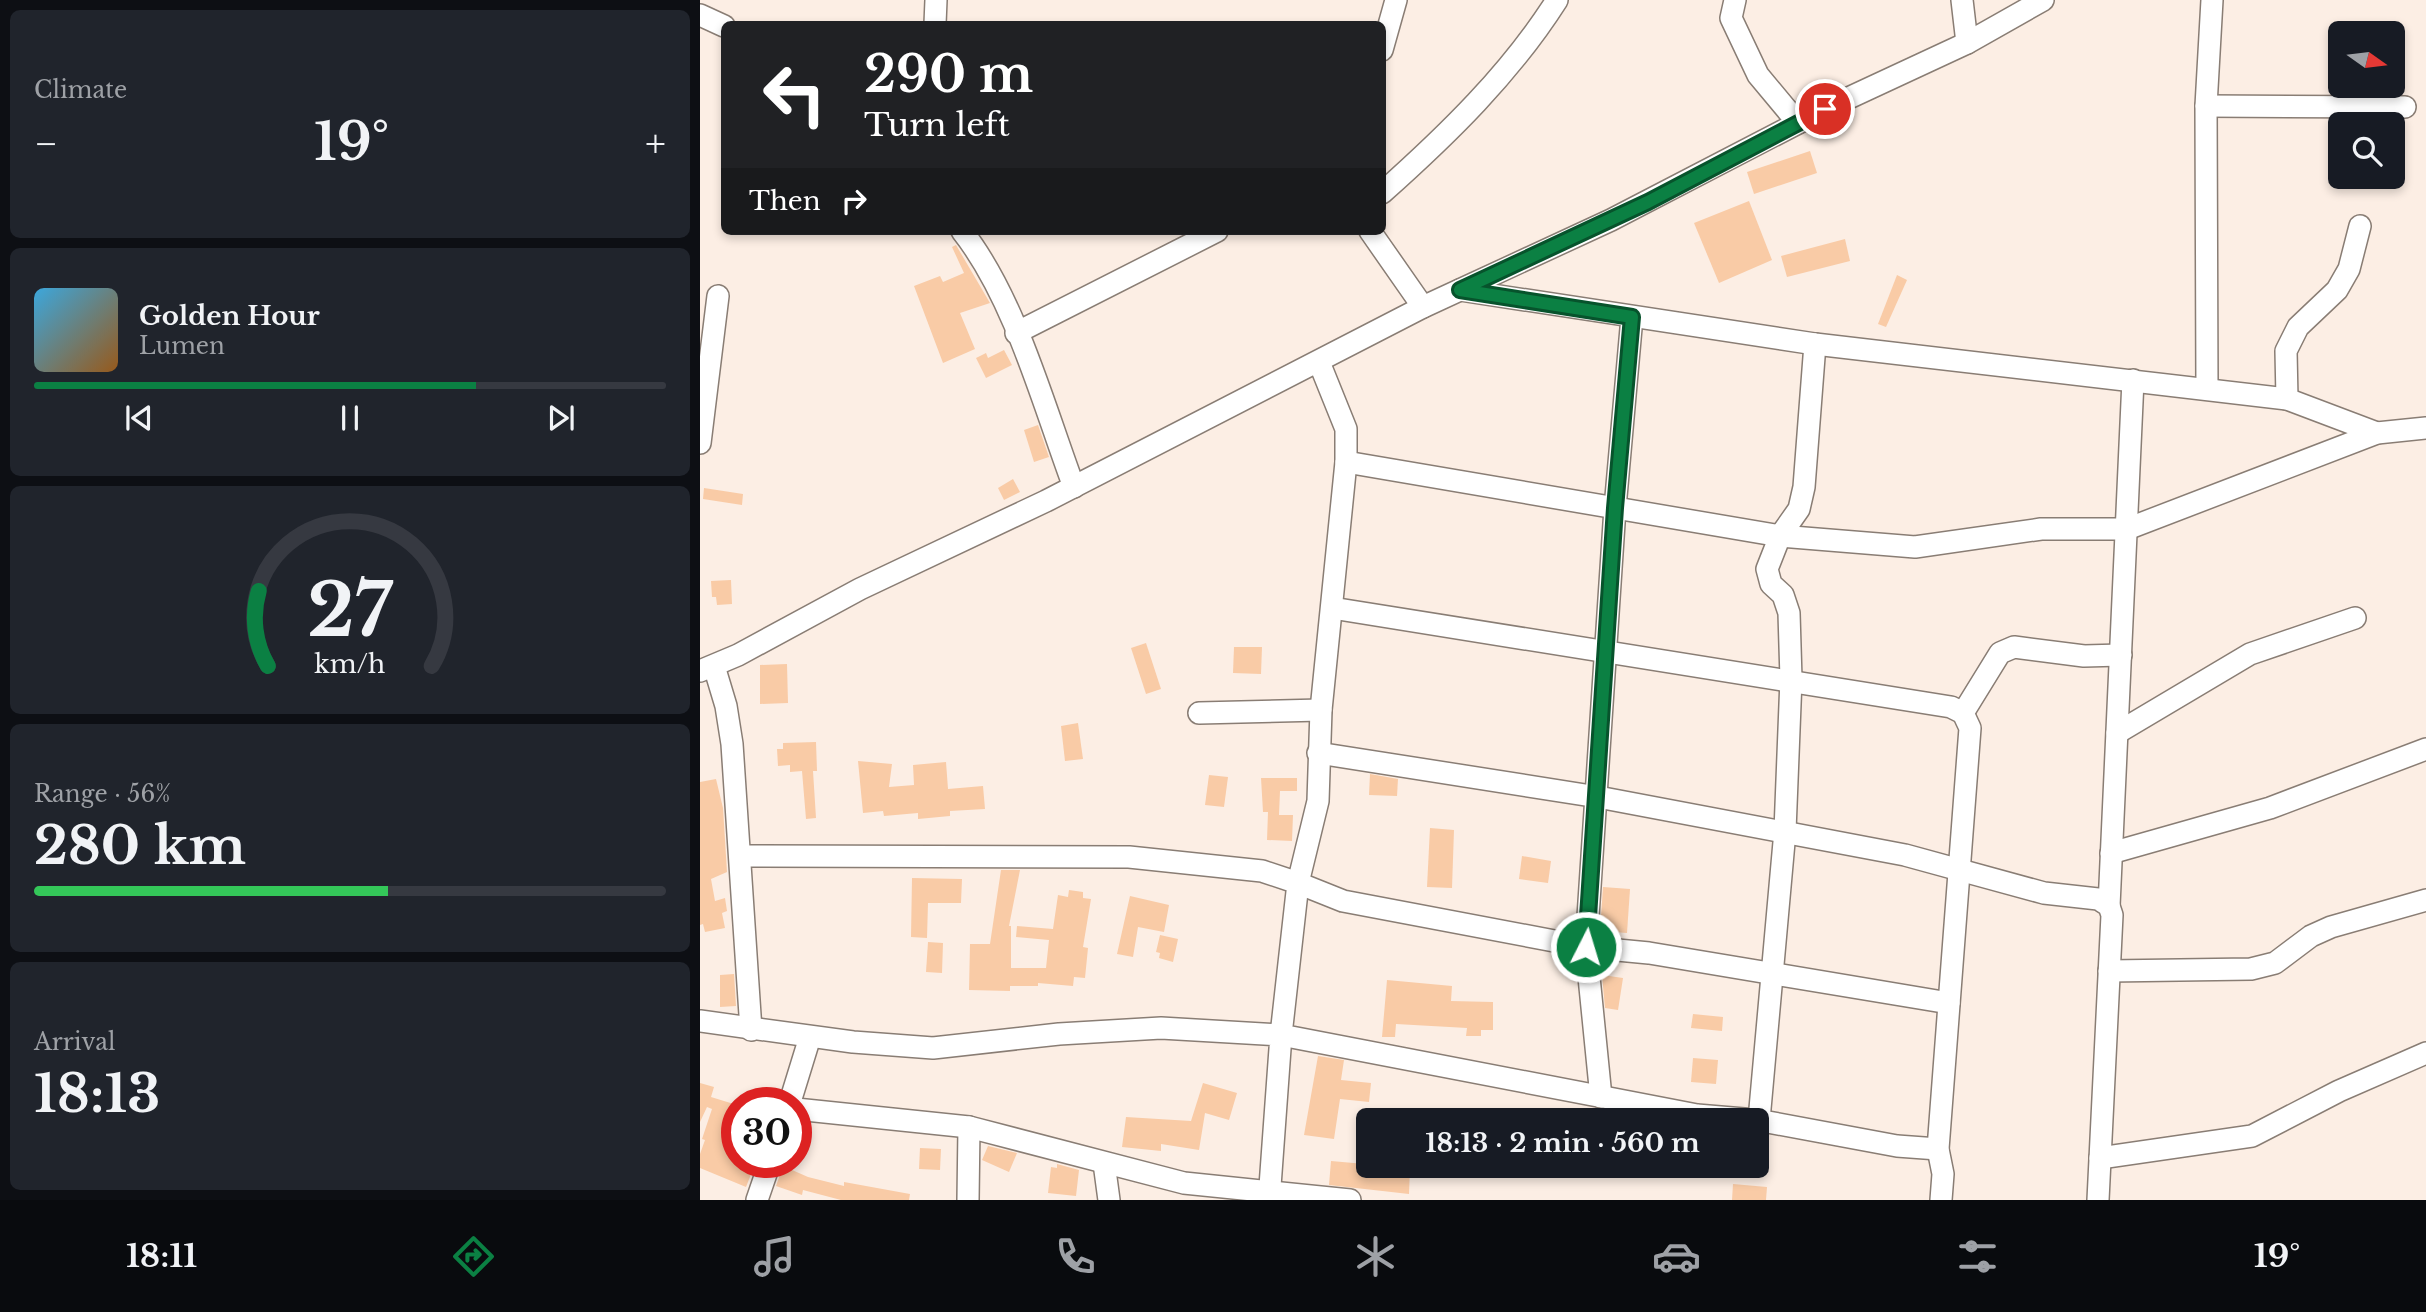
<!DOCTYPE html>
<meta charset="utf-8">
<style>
body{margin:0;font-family:"Libre Baskerville",serif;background:#20242c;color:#f1f3f6;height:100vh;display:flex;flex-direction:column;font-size:26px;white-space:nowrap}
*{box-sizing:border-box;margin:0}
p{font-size:23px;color:#9ea1a6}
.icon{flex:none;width:38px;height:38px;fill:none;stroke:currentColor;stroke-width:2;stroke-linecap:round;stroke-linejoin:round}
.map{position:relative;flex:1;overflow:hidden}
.panel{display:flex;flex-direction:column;gap:10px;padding:10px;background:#0d0f14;width:700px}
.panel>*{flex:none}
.banner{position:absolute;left:21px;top:21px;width:665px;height:214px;border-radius:10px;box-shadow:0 4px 10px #0003;background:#202124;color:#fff;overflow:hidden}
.needle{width:46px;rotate:104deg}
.fabs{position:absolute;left:1628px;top:21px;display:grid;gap:14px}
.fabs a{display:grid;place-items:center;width:77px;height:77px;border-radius:10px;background:#171b24;box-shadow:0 4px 10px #0003;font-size:35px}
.speed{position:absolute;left:21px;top:1087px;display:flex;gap:14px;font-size:35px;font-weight:700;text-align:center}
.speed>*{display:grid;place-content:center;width:91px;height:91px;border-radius:50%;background:#171b24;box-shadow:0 4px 10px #0003;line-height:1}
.speed .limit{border:10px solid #d22;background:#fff;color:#111}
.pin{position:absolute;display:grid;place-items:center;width:60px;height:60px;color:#fff;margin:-30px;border:4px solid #fff;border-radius:50%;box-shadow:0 2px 7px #0007}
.me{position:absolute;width:77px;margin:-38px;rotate:5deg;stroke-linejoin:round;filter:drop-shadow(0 0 5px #0008)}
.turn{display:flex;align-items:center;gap:24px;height:147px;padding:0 28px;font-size:32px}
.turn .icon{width:91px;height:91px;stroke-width:2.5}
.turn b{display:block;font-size:49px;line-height:60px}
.then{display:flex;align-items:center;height:66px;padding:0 28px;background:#0003;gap:14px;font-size:26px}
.big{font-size:52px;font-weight:700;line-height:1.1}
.panel .card{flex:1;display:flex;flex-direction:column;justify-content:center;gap:10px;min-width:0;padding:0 24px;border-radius:10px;background:#20242c}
.panel .dial{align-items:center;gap:0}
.dial svg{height:182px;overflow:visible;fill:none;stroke:#363941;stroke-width:7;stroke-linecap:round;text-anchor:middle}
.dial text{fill:#f1f3f6;stroke:none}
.song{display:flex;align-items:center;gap:21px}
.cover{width:84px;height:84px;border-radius:10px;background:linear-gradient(135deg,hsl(200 70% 55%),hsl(30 70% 35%))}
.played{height:7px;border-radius:4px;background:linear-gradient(90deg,#0b8043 70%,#363941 70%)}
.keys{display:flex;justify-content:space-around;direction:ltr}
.heat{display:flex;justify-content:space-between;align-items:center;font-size:38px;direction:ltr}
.charge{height:10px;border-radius:5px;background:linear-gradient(90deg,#34c759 56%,#363941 0)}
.trip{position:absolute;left:656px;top:1108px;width:413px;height:70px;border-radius:10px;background:#171b24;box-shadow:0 4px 10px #0003;font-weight:700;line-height:70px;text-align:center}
.dock{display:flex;height:112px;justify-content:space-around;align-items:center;background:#090b0e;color:#9ea1a6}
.dock .icon{width:49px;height:49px}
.dock .active{color:#0b8043}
.dock b{font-size:32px;color:#f1f3f6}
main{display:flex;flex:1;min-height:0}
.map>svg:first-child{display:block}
.building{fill:#f9cba6}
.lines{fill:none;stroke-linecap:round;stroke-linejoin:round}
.minor-casing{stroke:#897d74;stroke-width:24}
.minor{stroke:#fff;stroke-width:21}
.route-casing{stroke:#07532c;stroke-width:18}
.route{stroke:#0b8043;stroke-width:12}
</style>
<main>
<section class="panel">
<div class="card"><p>Climate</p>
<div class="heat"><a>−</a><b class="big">19°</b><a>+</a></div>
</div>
<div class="card">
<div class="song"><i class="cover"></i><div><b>Golden Hour</b><p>Lumen</p></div></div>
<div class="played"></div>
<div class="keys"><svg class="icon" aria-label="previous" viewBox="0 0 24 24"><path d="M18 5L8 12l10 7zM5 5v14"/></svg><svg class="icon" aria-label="pause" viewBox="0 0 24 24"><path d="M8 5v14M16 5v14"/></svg><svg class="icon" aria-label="next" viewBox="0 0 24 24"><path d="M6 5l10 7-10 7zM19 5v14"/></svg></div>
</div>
<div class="card dial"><svg viewBox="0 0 100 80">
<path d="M14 69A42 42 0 1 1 86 69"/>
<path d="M14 69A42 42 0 0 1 10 36" stroke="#0b8043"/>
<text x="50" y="56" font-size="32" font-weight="700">27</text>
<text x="50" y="72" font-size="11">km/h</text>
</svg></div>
<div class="card"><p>Range · 56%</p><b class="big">280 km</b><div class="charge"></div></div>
<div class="card"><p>Arrival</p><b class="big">18:13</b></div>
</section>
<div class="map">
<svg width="1726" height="1200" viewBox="0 0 1726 1200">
<rect width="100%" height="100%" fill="#fceee4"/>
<g class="building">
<path d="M1110,151L1117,173L1054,194L1047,172Z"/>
<path d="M1049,201L1072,260L1019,283L994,223Z"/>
<path d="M1145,239L1150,261L1087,277L1081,256Z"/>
<path d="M256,245L290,303L260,313L275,349L243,363L214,286L240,276L243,282L264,273L252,247Z"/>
<path d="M1197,275L1207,280L1186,327L1178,324Z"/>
<path d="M304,350L312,365L286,378L276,358L286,353L288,358Z"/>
<path d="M338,425L349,457L334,462L324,430Z"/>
<path d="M313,479L320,492L304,500L298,488Z"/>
<path d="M4,488L43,494L42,505L3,499Z"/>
<path d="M31,580L32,604L17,605L16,597H12L11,581Z"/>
<path d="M446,643L461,689L446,694L431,648Z"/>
<path d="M534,647H562L561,674L533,673Z"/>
<path d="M87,664L88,703L60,704V665Z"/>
<path d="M378,723L383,759L365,761L361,726Z"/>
<path d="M116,742L117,771H113L116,818L106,819L102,771L90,772V765L78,766L77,749H83V743Z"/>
<path d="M158,761L192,764L189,787L214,785L213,765L246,762L248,789L283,786L285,809L250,811V816L218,819V813L184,816L183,811L163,813Z"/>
<path d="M670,774L698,779L697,796L669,795Z"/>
<path d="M509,775L528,777L524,807L505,805Z"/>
<path d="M561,778H597V791H580L579,815H593L592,841L567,840L568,812H563Z"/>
<path d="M16,779L23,808L27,872L11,879L15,901L25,898L27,911L22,913L25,928L5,932L3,924L0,925V782Z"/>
<path d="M730,828L754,830L752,888L727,887Z"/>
<path d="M822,856L851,861L848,883L819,879Z"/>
<path d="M301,870H320L309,926H311V968H346L349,940L316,937L317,926L353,929L358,895L368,897L369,890L383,892V898L391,899L383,947L388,948L385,978L374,977L373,986L338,983V986H310V991L269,990L270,944H290Z"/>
<path d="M212,878L262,879L261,903H228L227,938L211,937Z"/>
<path d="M903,887L930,889L927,933L900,931Z"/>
<path d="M430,896L469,905L464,932L438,927L433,957L417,954Z"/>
<path d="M460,935L478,939L473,962L459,958L460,953L456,952Z"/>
<path d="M228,942L243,943L242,973L226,972Z"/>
<path d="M34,974L36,1006L20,1007V975Z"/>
<path d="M902,975L923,978L918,1010L905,1008Z"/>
<path d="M687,980L752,986L751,1001L793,1002V1030H781V1036H766L767,1028L696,1024L695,1037H682Z"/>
<path d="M993,1014L1023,1017L1022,1031L991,1028Z"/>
<path d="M618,1056L644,1060L641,1080L671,1083L669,1102L640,1099L634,1139L604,1135Z"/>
<path d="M993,1058L1018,1060L1016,1084L991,1082Z"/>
<path d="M0,1083L14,1087L11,1097L37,1105V1162L55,1164L46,1187L0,1168V1154L5,1140L2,1139L12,1109L7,1107L0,1122Z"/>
<path d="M503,1083L537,1093L529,1120L505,1113L499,1150L461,1144V1151L422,1147L426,1117L491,1121Z"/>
<path d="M288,1146L317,1153L309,1172L282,1160Z"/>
<path d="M220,1148L241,1149L240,1170L219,1169Z"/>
<path d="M631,1161L710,1168L709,1194L629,1185Z"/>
<path d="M357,1164L379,1170L376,1196L348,1193L351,1167L357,1168Z"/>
<path d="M83,1166L108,1177L144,1186V1182L210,1194L209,1200H141L103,1190L102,1195L76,1186Z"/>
<path d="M1033,1184L1067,1187L1066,1200H1032Z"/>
</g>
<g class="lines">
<g class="minor-casing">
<g id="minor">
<path d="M1035,0L1031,18L1058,75L1098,123"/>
<path d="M1262,0L1267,43"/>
<path d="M0,15L24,26"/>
<path d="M235,24L236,0"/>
<path d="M682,50L696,0"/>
<path d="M1506,106L1705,107"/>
<path d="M682,193C747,135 810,74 857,0"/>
<path d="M262,231C315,298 344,407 374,487"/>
<path d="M670,231L723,307"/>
<path d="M760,290L1115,344L1587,399L1677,433"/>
<path d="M316,333L517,231"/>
<path d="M619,362L646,429V462L621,710L618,801L598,883L643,901L886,947L949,953L1249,1003"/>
<path d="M1507,389L1506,106L1512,0"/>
<path d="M1587,399L1586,351L1598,327L1637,290L1649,269L1660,226"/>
<path d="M0,443L18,296"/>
<path d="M646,462L1080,536L1215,547L1341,529H1427L1677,433L1726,428"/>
<path d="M632,608L1251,707L1263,713L1270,728L1238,1149L1243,1174L1241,1200"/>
<path d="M14,666L26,706L32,744L51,1030"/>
<path d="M0,671L38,655L160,589L346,501L723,307L911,220L1125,109L1267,43L1343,0"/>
<path d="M499,713L621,710"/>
<path d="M1263,713L1300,653L1314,647L1384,656L1421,655"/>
<path d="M1417,733L1550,654L1655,618"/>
<path d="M618,753L898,797L1205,855L1344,893L1398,899L1409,906L1412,915L1398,1200"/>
<path d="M1411,853L1570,808L1726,749"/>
<path d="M40,856L429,857L562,871L598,883L581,1035L997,1115L1056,1120"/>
<path d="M1409,906L1433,380"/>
<path d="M1409,971L1551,969L1575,963L1611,936L1631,927L1726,900"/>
<path d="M0,1021L153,1042L233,1048L359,1034L461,1028L581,1035L569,1200"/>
<path d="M901,1097L886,947L915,508L932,317"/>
<path d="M90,1102L110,1037"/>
<path d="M96,1109L269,1127L484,1183L650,1200"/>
<path d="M1057,1120L1197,1146L1238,1149"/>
<path d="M1059,1120L1085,831L1091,679L1089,613L1083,595L1071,584L1067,569L1080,536L1099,509L1104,487L1115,344"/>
<path d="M1400,1158L1552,1136L1639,1091L1726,1053"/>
<path d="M404,1163L409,1200"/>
<path d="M57,1200L70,1162"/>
<path d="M268,1200L269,1127"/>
</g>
</g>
<use href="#minor" class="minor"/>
</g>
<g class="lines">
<g class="route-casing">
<path id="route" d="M886,947L915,508L932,317L760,290L948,202L1125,109"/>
</g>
<use href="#route" class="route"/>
</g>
</svg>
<div class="fabs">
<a><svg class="needle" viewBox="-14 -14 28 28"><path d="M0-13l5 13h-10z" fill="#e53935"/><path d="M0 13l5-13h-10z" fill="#9ea1a6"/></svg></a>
<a><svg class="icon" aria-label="search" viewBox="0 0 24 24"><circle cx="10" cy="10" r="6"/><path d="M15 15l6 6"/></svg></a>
</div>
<div class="speed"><div class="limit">30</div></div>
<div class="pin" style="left:1125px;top:109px;background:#d93025"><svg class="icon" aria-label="arrive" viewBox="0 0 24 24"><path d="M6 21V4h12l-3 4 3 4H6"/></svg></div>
<svg class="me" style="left:886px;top:947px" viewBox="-20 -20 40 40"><circle r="17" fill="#0b8043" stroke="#fff" stroke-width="3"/><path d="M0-11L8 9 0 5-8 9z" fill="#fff"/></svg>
<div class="trip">18:13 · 2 min · 560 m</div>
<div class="banner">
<div class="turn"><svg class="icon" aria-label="left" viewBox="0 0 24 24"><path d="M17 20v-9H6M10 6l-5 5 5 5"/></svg><div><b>290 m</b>Turn left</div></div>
<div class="then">Then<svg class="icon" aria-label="right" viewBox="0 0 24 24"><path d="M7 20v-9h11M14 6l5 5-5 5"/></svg></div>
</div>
</div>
</main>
<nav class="dock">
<b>18:11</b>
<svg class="icon active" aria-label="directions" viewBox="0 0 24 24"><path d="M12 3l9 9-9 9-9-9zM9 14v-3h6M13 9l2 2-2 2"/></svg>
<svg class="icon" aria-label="music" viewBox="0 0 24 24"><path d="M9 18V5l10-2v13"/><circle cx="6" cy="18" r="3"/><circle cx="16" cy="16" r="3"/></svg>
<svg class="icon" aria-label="phone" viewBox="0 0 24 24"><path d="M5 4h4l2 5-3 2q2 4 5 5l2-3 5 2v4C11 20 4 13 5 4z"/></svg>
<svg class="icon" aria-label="climate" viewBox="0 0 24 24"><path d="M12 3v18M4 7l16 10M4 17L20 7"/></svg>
<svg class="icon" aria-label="car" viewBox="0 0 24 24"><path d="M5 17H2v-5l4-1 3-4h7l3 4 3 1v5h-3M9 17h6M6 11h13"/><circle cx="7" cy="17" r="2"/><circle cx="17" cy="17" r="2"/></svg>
<svg class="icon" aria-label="filters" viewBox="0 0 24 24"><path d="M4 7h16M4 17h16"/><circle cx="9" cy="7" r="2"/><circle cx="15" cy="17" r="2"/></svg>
<b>19°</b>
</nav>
